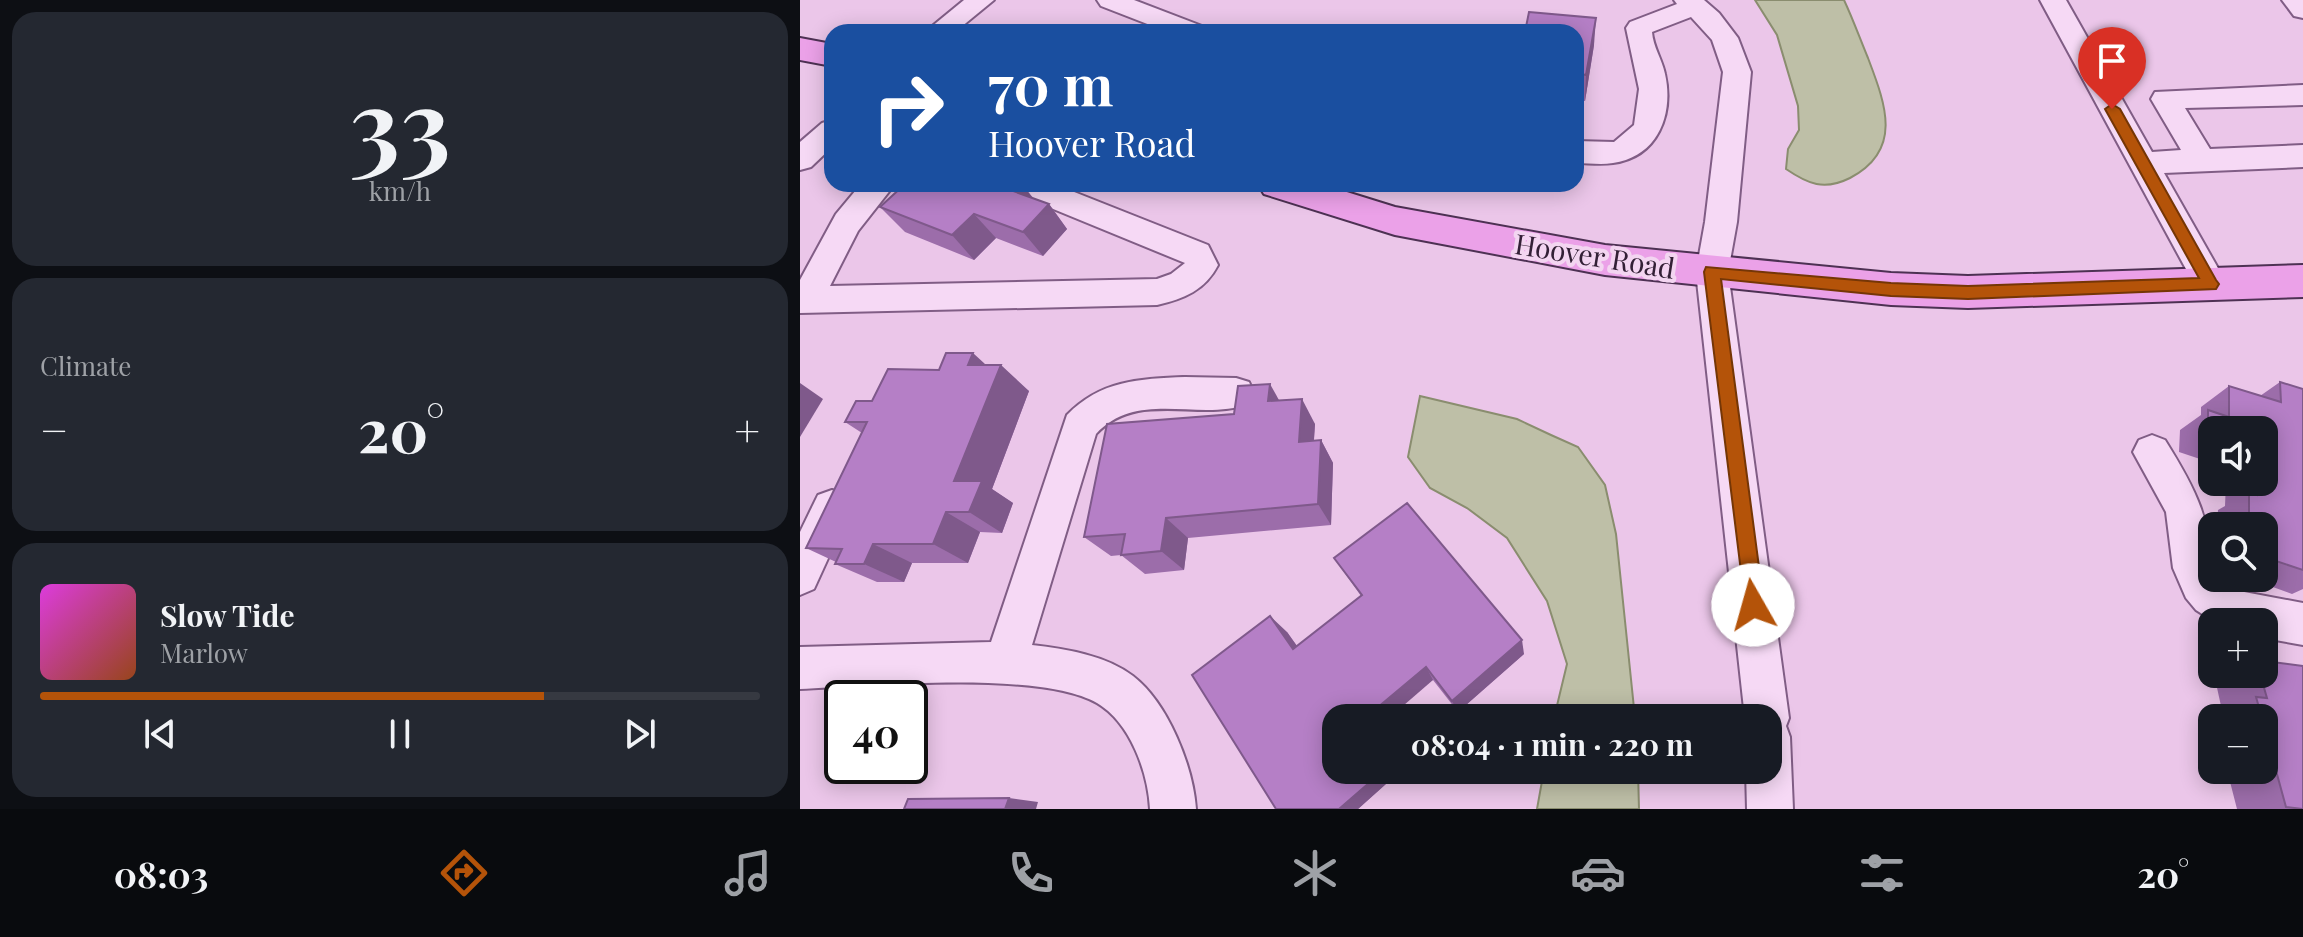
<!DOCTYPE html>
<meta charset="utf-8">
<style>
body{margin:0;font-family:"Playfair Display",serif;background:#242831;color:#f1f3f6;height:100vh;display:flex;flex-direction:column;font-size:30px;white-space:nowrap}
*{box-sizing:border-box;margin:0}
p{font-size:26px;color:#9ea1a6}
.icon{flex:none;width:44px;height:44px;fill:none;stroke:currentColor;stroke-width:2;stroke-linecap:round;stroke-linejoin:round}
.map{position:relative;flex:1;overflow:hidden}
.drawer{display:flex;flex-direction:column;gap:12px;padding:12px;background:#0d0f14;width:800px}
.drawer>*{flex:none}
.guide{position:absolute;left:24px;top:24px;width:760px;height:168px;border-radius:24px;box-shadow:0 4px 20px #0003;background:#1a4fa0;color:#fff;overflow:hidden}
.buttons{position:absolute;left:1398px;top:416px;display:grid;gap:16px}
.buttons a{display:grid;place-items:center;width:80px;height:80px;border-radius:16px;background:#171b24;box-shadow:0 4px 20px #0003;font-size:40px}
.speed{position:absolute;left:24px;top:680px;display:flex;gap:16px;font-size:40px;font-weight:700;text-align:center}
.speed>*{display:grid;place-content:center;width:104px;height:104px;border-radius:50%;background:#171b24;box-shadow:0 4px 20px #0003;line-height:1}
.speed .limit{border:4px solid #111;border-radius:12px;background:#fff;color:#111}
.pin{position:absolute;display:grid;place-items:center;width:68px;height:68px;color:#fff;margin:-82px -34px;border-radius:50% 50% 50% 0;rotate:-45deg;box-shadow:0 0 8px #0007}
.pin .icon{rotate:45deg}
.me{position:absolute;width:88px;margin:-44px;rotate:353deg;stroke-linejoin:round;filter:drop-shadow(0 0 6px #0008)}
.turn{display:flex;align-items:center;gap:28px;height:168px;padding:0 32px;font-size:36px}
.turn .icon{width:104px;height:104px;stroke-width:2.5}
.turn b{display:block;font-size:56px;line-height:68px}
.big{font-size:60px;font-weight:700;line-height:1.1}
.drawer .card{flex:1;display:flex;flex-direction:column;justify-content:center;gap:12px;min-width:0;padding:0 28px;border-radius:24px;background:#242831}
.drawer .dial{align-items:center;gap:0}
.dial b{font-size:104px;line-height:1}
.song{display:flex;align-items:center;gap:24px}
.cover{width:96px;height:96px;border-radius:12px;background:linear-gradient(135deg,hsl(300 70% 55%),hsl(20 70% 35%))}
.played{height:8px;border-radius:4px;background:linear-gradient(90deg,#b45309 70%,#363941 70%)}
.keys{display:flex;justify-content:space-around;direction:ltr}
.heat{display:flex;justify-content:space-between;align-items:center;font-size:44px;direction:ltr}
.trip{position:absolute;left:522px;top:704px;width:460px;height:80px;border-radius:24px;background:#171b24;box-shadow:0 4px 20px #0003;font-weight:700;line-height:80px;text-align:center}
.menu{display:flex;height:128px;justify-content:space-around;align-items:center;background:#090b0e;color:#9ea1a6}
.menu .icon{width:56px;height:56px}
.menu .current{color:#b45309}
.menu b{font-size:36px;color:#f1f3f6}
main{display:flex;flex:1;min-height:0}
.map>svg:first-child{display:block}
.water{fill:#bebfa7;stroke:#8a8d6f;stroke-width:2}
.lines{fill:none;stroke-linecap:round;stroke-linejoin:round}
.minor-casing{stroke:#805d85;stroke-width:4}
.major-casing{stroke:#4d3153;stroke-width:4}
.minor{fill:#f6d9f5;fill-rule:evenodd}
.major{fill:#eba1e8;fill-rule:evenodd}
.wall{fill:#9c6daa}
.shaded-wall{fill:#7f598b}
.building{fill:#b57fc6;stroke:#7f598b;stroke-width:2}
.route{fill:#b45309;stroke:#753606;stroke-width:2}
.labels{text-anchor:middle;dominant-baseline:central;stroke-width:8;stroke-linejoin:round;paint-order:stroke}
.street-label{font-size:28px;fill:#332036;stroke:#f3d5f1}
</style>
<main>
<section class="drawer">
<div class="card dial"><b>33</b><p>km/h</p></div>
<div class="card"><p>Climate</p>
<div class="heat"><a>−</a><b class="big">20°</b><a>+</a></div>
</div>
<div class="card">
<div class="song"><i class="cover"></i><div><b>Slow Tide</b><p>Marlow</p></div></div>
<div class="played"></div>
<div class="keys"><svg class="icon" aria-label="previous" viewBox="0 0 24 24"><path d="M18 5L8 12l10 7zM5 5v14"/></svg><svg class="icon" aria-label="pause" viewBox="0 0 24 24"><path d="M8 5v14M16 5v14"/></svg><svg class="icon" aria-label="next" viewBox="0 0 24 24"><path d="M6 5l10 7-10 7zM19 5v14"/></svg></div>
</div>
</section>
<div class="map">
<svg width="1503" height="809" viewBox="0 0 1503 809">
<rect width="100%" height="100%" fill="#ebc6e9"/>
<g class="water">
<path d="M955,0H1044C1053,19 1060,39 1068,58C1085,103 1104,150 1050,178C1024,191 1008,184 986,169L988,149L999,130L998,106L977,35Z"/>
<path d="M620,396L717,419L751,435L778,447L805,485L816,534L835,718H754L767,664L747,601L707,538L667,508L630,488L608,457Z"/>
<path d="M744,770H838L839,809H737Z"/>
</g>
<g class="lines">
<g class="minor-casing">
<g id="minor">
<path d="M164,0H194L155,32H125Z"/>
<path d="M297,0H334L402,26L406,32H368L301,6Z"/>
<path d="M874,0H904L919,13L938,38L951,72L937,222L928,272L989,718L986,726L990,737L993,809H947L946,770H968V718H945L896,272L905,222L923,72L912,40L891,17L852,32C853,47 862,59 865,74C874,114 858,157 813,163C801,165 788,163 776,163V141L814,142L834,125L839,89L826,28L830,22L877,4Z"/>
<path d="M1240,0H1266L1352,152L1381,150L1351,99L1355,92L1503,85V105L1385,108L1410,149L1503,145V167L1364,173L1427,284L1423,293L1411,297L1399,293Z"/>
<path d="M1482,0H1503V18L1494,16Z"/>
<path d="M32,120V147L11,167L0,170V142L22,123Z"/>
<path d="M61,184H95L58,231L30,286L357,279L371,274L385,263L212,192L208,184H254L408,245L418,265C405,290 384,299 357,305L0,313V280L36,214Z"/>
<path d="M385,377L436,378L449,382L454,393L449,404C398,422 338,389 296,434L232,645C266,649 305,655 333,676C368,703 393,766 396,809H350C348,773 331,723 297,703C239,670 69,686 0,689V647L191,642L267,415C301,380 339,379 385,377Z"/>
<path d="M1352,435L1365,440C1395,488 1412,520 1412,578H1421L1439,591L1503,603V645L1464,638V622H1415L1396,610L1386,598L1373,568L1366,512L1333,452L1339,440Z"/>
<path d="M32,490L46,495L51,508L14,589L0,595V532L18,495Z"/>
</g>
</g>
<g class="major-casing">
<g id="major">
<path d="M0,38L32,44V66L0,60Z"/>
<path d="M458,184H521L595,207L805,245L1091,273L1168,276L1503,265V297L1168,308L1091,305L805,275L595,235L464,194Z"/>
</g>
</g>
<use href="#minor" class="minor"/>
<use href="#major" class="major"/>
</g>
<g class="wall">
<path d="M776,32L794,45L785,101L776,100Z"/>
<path d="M101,184H222L234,199L249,204L267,229L243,256L196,238L174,260L105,232L80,207L103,186Z"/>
<path d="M186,365L229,391L192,489L213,503L202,533L180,532L168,563H112L104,582H77L35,564L36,562L6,548L62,433L45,422L72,401L139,370Z"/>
<path d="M1480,382L1503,389V589L1492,594L1448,578H1464V526H1417L1418,510L1425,506L1426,482H1464V430H1412V463L1379,452L1380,430L1401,415V407L1429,386L1460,396Z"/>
<path d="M479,401L515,424L514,440H521L533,463L531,525L388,538L384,570L345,574L321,555L311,556L284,537L434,414Z"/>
<path d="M534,558L724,654L658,712L633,680L536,718L596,775L558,809H476L487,632L497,646L561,596Z"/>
<path d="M1414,674H1464L1503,809H1437L1427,770H1464V718H1414L1412,708L1421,706Z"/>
</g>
<g class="shaded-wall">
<path d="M796,18L794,45L785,101L786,75Z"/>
<path d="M205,184H222L234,200L202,187Z"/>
<path d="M249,204L267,229L243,256L223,232Z"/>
<path d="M174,214L196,238L174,260L152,235Z"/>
<path d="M173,353L197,375L201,365L229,391L192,489L213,503L202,533L169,512L154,481L168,365Z"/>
<path d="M0,383L23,399L0,437Z"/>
<path d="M470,384L484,409L468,401Z"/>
<path d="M502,399L515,424L512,465L499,442Z"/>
<path d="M521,440L533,463L531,525L518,504Z"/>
<path d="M146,512L180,532L168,563L133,544Z"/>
<path d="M366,518L388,538L384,570L361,551Z"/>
<path d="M73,544L112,563L104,582L64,564Z"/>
<path d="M470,616L487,632L509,663L493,649Z"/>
<path d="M722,640L724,654L658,712L652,701Z"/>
<path d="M626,667L633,680L589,718H565Z"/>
<path d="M584,770H593L596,775L558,809H539Z"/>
<path d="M209,798L238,802L236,809H205Z"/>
</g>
<g class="building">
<path d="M729,12L796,18L786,75L776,73V32H686L687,28L725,32Z"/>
<path d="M105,184H205L202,187L249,204L223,232L174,214L152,235L80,207Z"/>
<path d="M146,353H173L168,365H201L154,481H182L169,512H146L133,544H73L64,564H35L42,549L6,548L67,422H45L56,401H72L88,369L139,370Z"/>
<path d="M1480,382L1503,389V570L1464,557V526H1449V493L1457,495V482H1464V430H1412V434L1408,433V410L1429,417V386L1481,402Z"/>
<path d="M470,384L468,401L502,399L499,442L521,440L518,504L366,518L361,551L321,555L325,534L284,537L307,424L434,414L438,386Z"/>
<path d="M607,503L722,640L652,701L626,667L565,718H536V770H584L539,809H476L392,675L470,616L493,649L562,595L534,558Z"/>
<path d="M1464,661L1503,666V809L1486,807L1464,727V718H1462L1456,697L1467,698L1460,674H1464Z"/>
<path d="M209,798L205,809H104L108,799Z"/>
</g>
<path class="route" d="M1312,104L1320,109L1416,280L1419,284L1416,289L1168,299L1091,296L921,279L964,605L961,612L953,615L946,612L904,272L906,267L1091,283L1168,286L1399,278L1305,109Z"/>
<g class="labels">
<g class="street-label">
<text transform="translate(795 255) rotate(9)">Hoover Road</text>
</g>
</g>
</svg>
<div class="buttons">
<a><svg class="icon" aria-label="sound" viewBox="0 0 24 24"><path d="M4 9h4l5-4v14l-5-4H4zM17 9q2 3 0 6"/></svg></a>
<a><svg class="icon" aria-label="search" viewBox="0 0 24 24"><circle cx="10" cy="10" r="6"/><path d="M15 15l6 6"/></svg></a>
<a>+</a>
<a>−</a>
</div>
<div class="speed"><div class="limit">40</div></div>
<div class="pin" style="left:1312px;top:109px;background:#d93025"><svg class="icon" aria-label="arrive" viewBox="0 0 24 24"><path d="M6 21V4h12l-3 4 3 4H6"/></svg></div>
<svg class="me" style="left:953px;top:605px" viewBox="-20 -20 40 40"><circle r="19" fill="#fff"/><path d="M0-13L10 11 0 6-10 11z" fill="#b45309"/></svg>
<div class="trip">08:04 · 1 min · 220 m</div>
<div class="guide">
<div class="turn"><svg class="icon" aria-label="right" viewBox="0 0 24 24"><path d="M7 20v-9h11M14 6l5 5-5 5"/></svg><div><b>70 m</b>Hoover Road</div></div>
</div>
</div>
</main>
<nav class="menu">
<b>08:03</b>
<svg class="icon current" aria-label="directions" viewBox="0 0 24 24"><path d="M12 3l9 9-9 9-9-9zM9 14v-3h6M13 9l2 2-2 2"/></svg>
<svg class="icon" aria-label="music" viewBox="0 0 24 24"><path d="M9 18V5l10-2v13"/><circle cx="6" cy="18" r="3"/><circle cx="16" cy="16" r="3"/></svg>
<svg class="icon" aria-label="phone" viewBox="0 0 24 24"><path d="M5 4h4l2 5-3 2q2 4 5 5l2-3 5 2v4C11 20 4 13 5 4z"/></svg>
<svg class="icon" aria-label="climate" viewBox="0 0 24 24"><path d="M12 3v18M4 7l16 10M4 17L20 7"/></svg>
<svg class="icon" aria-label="car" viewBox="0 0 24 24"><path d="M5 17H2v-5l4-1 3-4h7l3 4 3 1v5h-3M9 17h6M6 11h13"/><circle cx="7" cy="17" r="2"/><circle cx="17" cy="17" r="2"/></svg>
<svg class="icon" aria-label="filters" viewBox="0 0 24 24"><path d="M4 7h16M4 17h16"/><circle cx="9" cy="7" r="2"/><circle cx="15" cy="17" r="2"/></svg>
<b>20°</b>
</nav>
